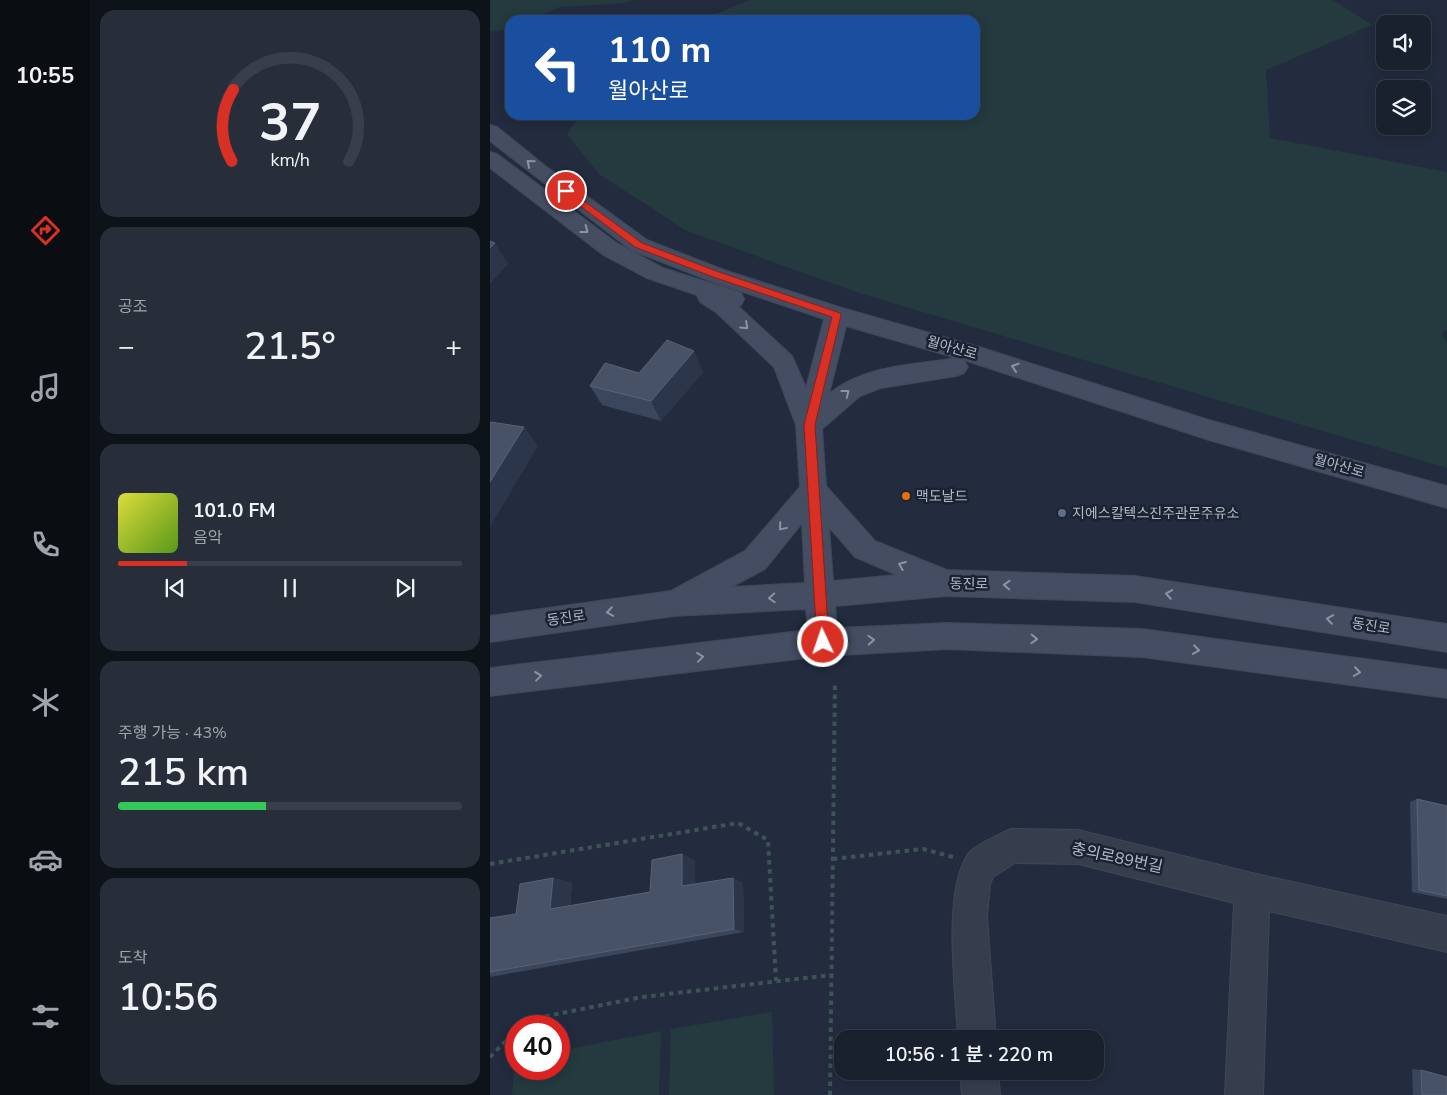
<!DOCTYPE html>
<html lang="ko">
<meta charset="utf-8">
<style>
body{margin:0;font-family:"Nunito Sans","Noto Sans KR",sans-serif;background:#272e3a;color:#f1f3f6;height:100vh;display:flex;flex-direction:column;font-size:19px;white-space:nowrap}
*{box-sizing:border-box;margin:0}
p{font-size:16px;color:#9fa3aa}
.icon{flex:none;width:28px;height:28px;fill:none;stroke:currentColor;stroke-width:2;stroke-linecap:round;stroke-linejoin:round}
.map{position:relative;flex:1;overflow:hidden}
.sheet{display:flex;flex-direction:column;gap:10px;padding:10px;background:#0e1219;width:400px}
.sheet>*{flex:none}
.hud{position:absolute;left:15px;top:15px;width:475px;height:105px;border-radius:15px;box-shadow:0 2px 12px #0003,0 0 0 1px #383e4a;background:#1a4fa0;color:#fff;overflow:hidden}
.controls{position:absolute;left:886px;top:15px;display:grid;gap:10px}
.controls a{display:grid;place-items:center;width:55px;height:55px;border-radius:10px;background:#1a212e;box-shadow:0 2px 12px #0003,0 0 0 1px #383e4a;font-size:25px}
.speed{position:absolute;left:15px;top:1015px;display:flex;gap:10px;font-size:25px;font-weight:700;text-align:center}
.speed>*{display:grid;place-content:center;width:65px;height:65px;border-radius:50%;background:#1a212e;box-shadow:0 2px 12px #0003,0 0 0 1px #383e4a;line-height:1}
.speed .limit{border:8px solid #d22;background:#fff;color:#111}
.pin{position:absolute;display:grid;place-items:center;width:42px;height:42px;color:#fff;margin:-21px;border:2px solid #fff;border-radius:50%;box-shadow:0 1px 5px #0007}
.me{position:absolute;width:55px;margin:-28px;rotate:357deg;stroke-linejoin:round;filter:drop-shadow(0 0 4px #0008)}
.turn{display:flex;align-items:center;gap:18px;height:105px;padding:0 20px;font-size:22px}
.turn .icon{width:65px;height:65px;stroke-width:2.5}
.turn b{display:block;font-size:35px;line-height:42px}
.big{font-size:38px;font-weight:600;line-height:1.1}
.sheet .card{flex:1;display:flex;flex-direction:column;justify-content:center;gap:8px;min-width:0;padding:0 18px;border-radius:15px;background:#272e3a}
.sheet .dial{align-items:center;gap:0}
.dial svg{height:130px;overflow:visible;fill:none;stroke:#383e4a;stroke-width:7;stroke-linecap:round;text-anchor:middle}
.dial text{fill:#f1f3f6;stroke:none}
.song{display:flex;align-items:center;gap:15px}
.cover{width:60px;height:60px;border-radius:8px;background:linear-gradient(135deg,hsl(60 70% 55%),hsl(90 70% 35%))}
.played{height:5px;border-radius:2px;background:linear-gradient(90deg,#d93025 20%,#383e4a 20%)}
.keys{display:flex;justify-content:space-around;direction:ltr}
.heat{display:flex;justify-content:space-between;align-items:center;font-size:28px;direction:ltr}
.charge{height:8px;border-radius:4px;background:linear-gradient(90deg,#34c759 43%,#383e4a 0)}
.trip{position:absolute;left:344px;top:1030px;width:270px;height:50px;border-radius:15px;background:#1a212e;box-shadow:0 2px 12px #0003,0 0 0 1px #383e4a;font-weight:600;line-height:50px;text-align:center}
main{display:flex;flex:1;min-height:0}
.dock{display:flex;flex-direction:column;width:90px;justify-content:space-around;align-items:center;background:#0a0d12;color:#9fa3aa}
.dock .icon{width:35px;height:35px}
.dock .selected{color:#d93025}
.dock b{font-size:22px;color:#f1f3f6}
.map>svg:first-child{display:block}
.green{fill:#243a3f}
.lines{fill:none;stroke-linecap:round;stroke-linejoin:round}
.street-casing{stroke:#3f4757;stroke-width:2}
.secondary-casing{stroke:#3f4757;stroke-width:2}
.path{stroke:#3d5357;stroke-width:4;stroke-dasharray:4.5 4.5;stroke-linecap:butt}
.street{fill:#363e4e;fill-rule:evenodd}
.secondary{fill:#444d61;fill-rule:evenodd}
.wall{fill:#3a465b}
.shaded-wall{fill:#2b364b}
.building{fill:#475267;stroke:#586276}
.oneway{stroke:#8c93a5}
.route{fill:#d93025;stroke:#8d1f18}
.food-dot{fill:#e8710a;stroke:#1b2333;stroke-width:2}
.service-dot{fill:#5c6f8a;stroke:#1b2333;stroke-width:2}
.labels{text-anchor:middle;dominant-baseline:central;stroke-width:5;stroke-linejoin:round;paint-order:stroke}
.street-label{font-size:14px;fill:#b2b9c9;stroke:#1b2333}
.poi-label{font-size:14px;fill:#b2b9c9;stroke:#1b2333;text-anchor:start}
.near-street-label{font-size:16px;fill:#b2b9c9;stroke:#1b2333}
</style>
<main>
<nav class="dock">
<b>10:55</b>
<svg class="icon selected" aria-label="directions" viewBox="0 0 24 24"><path d="M12 3l9 9-9 9-9-9zM9 14v-3h6M13 9l2 2-2 2"/></svg>
<svg class="icon" aria-label="music" viewBox="0 0 24 24"><path d="M9 18V5l10-2v13"/><circle cx="6" cy="18" r="3"/><circle cx="16" cy="16" r="3"/></svg>
<svg class="icon" aria-label="phone" viewBox="0 0 24 24"><path d="M5 4h4l2 5-3 2q2 4 5 5l2-3 5 2v4C11 20 4 13 5 4z"/></svg>
<svg class="icon" aria-label="climate" viewBox="0 0 24 24"><path d="M12 3v18M4 7l16 10M4 17L20 7"/></svg>
<svg class="icon" aria-label="car" viewBox="0 0 24 24"><path d="M5 17H2v-5l4-1 3-4h7l3 4 3 1v5h-3M9 17h6M6 11h13"/><circle cx="7" cy="17" r="2"/><circle cx="17" cy="17" r="2"/></svg>
<svg class="icon" aria-label="filters" viewBox="0 0 24 24"><path d="M4 7h16M4 17h16"/><circle cx="9" cy="7" r="2"/><circle cx="15" cy="17" r="2"/></svg>
</nav>
<section class="sheet">
<div class="card dial"><svg viewBox="0 0 100 80">
<path d="M14 69A42 42 0 1 1 86 69"/>
<path d="M14 69A42 42 0 0 1 15 25" stroke="#d93025"/>
<text x="50" y="56" font-size="32" font-weight="700">37</text>
<text x="50" y="72" font-size="11">km/h</text>
</svg></div>
<div class="card"><p>공조</p>
<div class="heat"><a>−</a><b class="big">21.5°</b><a>+</a></div>
</div>
<div class="card">
<div class="song"><i class="cover"></i><div><b>101.0 FM</b><p>음악</p></div></div>
<div class="played"></div>
<div class="keys"><svg class="icon" aria-label="previous" viewBox="0 0 24 24"><path d="M18 5L8 12l10 7zM5 5v14"/></svg><svg class="icon" aria-label="pause" viewBox="0 0 24 24"><path d="M8 5v14M16 5v14"/></svg><svg class="icon" aria-label="next" viewBox="0 0 24 24"><path d="M6 5l10 7-10 7zM19 5v14"/></svg></div>
</div>
<div class="card"><p>주행 가능 · 43%</p><b class="big">215 km</b><div class="charge"></div></div>
<div class="card"><p>도착</p><b class="big">10:56</b></div>
</section>
<div class="map">
<svg width="957" height="1095" viewBox="0 0 957 1095">
<rect width="100%" height="100%" fill="#222c3e"/>
<g class="green">
<path d="M0,0H143L134,3L70,7L40,20H20V29L0,32Z"/>
<path d="M260,0H843L882,25L776,70L780,138L957,172V330L952,334L957,344V468L369,293L197,231L109,174L77,134L90,115H485V20H211Z"/>
<path d="M282,1012L284,1095H179L181,1029Z"/>
<path d="M171,1031L169,1095H22L25,1060H26V1069H69V1051Z"/>
</g>
<g class="lines">
<g class="street-casing">
<g id="street">
<path d="M521,829L588,830L762,873L957,916V952L779,911L773,1095H735L744,903L588,864L525,863L503,877L500,884L497,917L506,1039H468C466,992 452,893 478,854C485,845 511,834 521,829Z"/>
<path d="M470,1071H508L510,1095H472Z"/>
</g>
</g>
<g class="secondary-casing">
<path id="secondary" d="M0,125L7,127L54,165L157,240L234,270L352,308L489,347L719,420L957,486V508L719,440L477,361L356,326L339,394C373,365 424,365 466,358L474,361L478,367L474,373L466,376L391,388L370,396L332,429L336,486L385,541L457,570L645,576L957,624V652L645,602L457,596L345,606L347,628L458,623L652,629L957,670V698L652,657L458,649L333,656L0,696V668L318,630L316,609L184,616L0,642V616L181,591L255,551L310,487L306,425L284,367L227,313L210,302L207,295L157,278L112,254L0,168V152L7,154L128,244L173,268L251,293L254,299L251,305L248,306L302,356L316,388L334,319L218,280L141,250L0,141ZM312,523L315,583L241,587L275,569ZM339,527L365,557L407,575L343,581Z"/>
</g>
<g class="path">
<path d="M343,859L433,849L463,857"/>
<path d="M0,864L248,823L278,840L286,981"/>
<path d="M31,1026L37,1020L152,997L341,975"/>
<path d="M0,1057L26,1031"/>
<path d="M340,1095L345,682"/>
</g>
<use href="#street" class="street"/>
<use href="#secondary" class="secondary"/>
</g>
<g class="wall">
<path d="M213,372L171,421L112,405L100,386Z"/>
<path d="M927,799L957,806V899L922,892L920,802Z"/>
<path d="M192,854L205,861V884L243,878L253,883L254,932L0,977V918L26,914L63,878L82,883L80,906L160,892Z"/>
<path d="M922,1069L931,1070L957,1095H923Z"/>
</g>
<g class="shaded-wall">
<path d="M5,243L18,264L0,284V248Z"/>
<path d="M204,351L213,372L171,421L161,401Z"/>
<path d="M34,427L48,446L0,527V482Z"/>
<path d="M192,854L205,861V892L192,886Z"/>
<path d="M63,878L82,883L79,914L60,909Z"/>
<path d="M243,878L253,883L254,932L244,929Z"/>
</g>
<g class="building">
<path d="M0,241L5,243L0,248Z"/>
<path d="M177,340L204,351L161,401L100,386L115,363L149,373Z"/>
<path d="M0,422L34,427L0,482Z"/>
<path d="M927,799L957,806V896L929,890Z"/>
<path d="M192,854V886L243,878L244,929L0,972V918L26,914L30,884L63,878L60,909L160,892L162,860Z"/>
<path d="M931,1070L957,1077V1095H932Z"/>
</g>
<defs><path id="oneway-chevron" d="M-2-3.5L2.5 0L-2 3.5" fill="none" stroke-width="1.6" stroke-linecap="round" stroke-linejoin="round" transform="scale(1.25)"/></defs>
<g class="oneway">
<use href="#oneway-chevron" transform="translate(40 163) rotate(-141)"/>
<use href="#oneway-chevron" transform="translate(95 230) rotate(37)"/>
<use href="#oneway-chevron" transform="translate(255 326) rotate(43)"/>
<use href="#oneway-chevron" transform="translate(525 367) rotate(-162)"/>
<use href="#oneway-chevron" transform="translate(356 393) rotate(-38)"/>
<use href="#oneway-chevron" transform="translate(292 527) rotate(130)"/>
<use href="#oneway-chevron" transform="translate(412 565) rotate(-157)"/>
<use href="#oneway-chevron" transform="translate(517 585) rotate(-178)"/>
<use href="#oneway-chevron" transform="translate(679 594) rotate(-171)"/>
<use href="#oneway-chevron" transform="translate(282 598) rotate(177)"/>
<use href="#oneway-chevron" transform="translate(120 612) rotate(172)"/>
<use href="#oneway-chevron" transform="translate(840 619) rotate(-171)"/>
<use href="#oneway-chevron" transform="translate(544 639) rotate(2)"/>
<use href="#oneway-chevron" transform="translate(381 640) rotate(-3)"/>
<use href="#oneway-chevron" transform="translate(706 650) rotate(8)"/>
<use href="#oneway-chevron" transform="translate(210 657) rotate(-7)"/>
<use href="#oneway-chevron" transform="translate(867 672) rotate(8)"/>
<use href="#oneway-chevron" transform="translate(48 676) rotate(-7)"/>
</g>
<path class="route" d="M76,188L152,243L229,272L350,313L351,315L325,425L339,642L337,646L333,648L328,646L327,642L314,425L342,317L223,277L145,247L73,193V189Z"/>
<circle class="food-dot" cx="416" cy="496" r="5"/>
<circle class="service-dot" cx="572" cy="513" r="5"/>
<g class="labels">
<g class="street-label">
<text transform="translate(462 348) rotate(16)">월아산로</text>
<text transform="translate(849 466) rotate(16)">월아산로</text>
<text transform="translate(479 584) rotate(1)">동진로</text>
<text transform="translate(76 618) rotate(-8)">동진로</text>
<text transform="translate(881 626) rotate(9)">동진로</text>
</g>
<g class="poi-label">
<text x="426" y="496">맥도날드</text>
<text x="582" y="513">지에스칼텍스진주관문주유소</text>
</g>
<g class="near-street-label">
<text transform="translate(627 858) rotate(12)">충의로89번길</text>
</g>
</g>
</svg>
<div class="controls">
<a><svg class="icon" aria-label="sound" viewBox="0 0 24 24"><path d="M4 9h4l5-4v14l-5-4H4zM17 9q2 3 0 6"/></svg></a>
<a><svg class="icon" aria-label="layers" viewBox="0 0 24 24"><path d="M12 4l9 5-9 5-9-5zM3 14l9 5 9-5"/></svg></a>
</div>
<div class="speed"><div class="limit">40</div></div>
<div class="pin" style="left:76px;top:191px;background:#d93025"><svg class="icon" aria-label="arrive" viewBox="0 0 24 24"><path d="M6 21V4h12l-3 4 3 4H6"/></svg></div>
<svg class="me" style="left:333px;top:642px" viewBox="-20 -20 40 40"><circle r="17" fill="#d93025" stroke="#fff" stroke-width="3"/><path d="M0-11L8 9 0 5-8 9z" fill="#fff"/></svg>
<div class="trip">10:56 · 1 분 · 220 m</div>
<div class="hud">
<div class="turn"><svg class="icon" aria-label="left" viewBox="0 0 24 24"><path d="M17 20v-9H6M10 6l-5 5 5 5"/></svg><div><b>110 m</b>월아산로</div></div>
</div>
</div>
</main>
